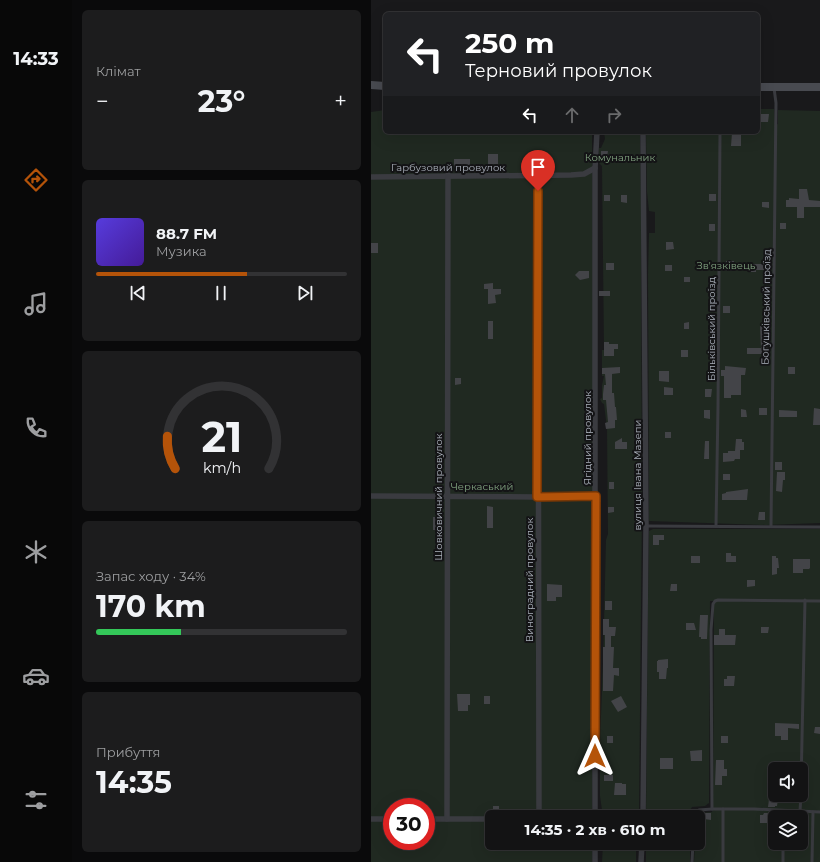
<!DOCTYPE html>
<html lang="uk">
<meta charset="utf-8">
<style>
body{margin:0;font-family:Montserrat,sans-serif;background:#1c1c1d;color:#f1f3f6;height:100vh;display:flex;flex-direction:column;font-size:15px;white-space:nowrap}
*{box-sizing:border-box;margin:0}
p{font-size:13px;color:#9d9ea0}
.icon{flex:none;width:22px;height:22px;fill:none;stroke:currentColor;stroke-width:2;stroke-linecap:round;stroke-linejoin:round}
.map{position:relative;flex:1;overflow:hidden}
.details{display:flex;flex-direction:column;gap:10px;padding:10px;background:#0a0a0b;width:299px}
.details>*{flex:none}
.banner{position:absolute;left:12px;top:12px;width:377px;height:122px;border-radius:6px;box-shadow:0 4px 16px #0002,0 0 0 1px #323234;background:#202124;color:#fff;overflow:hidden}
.fabs{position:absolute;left:397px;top:762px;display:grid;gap:8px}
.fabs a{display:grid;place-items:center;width:40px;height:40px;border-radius:6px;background:#131314;box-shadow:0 4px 16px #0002,0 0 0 1px #323234;font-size:20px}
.speed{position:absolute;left:12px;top:798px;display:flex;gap:8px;font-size:20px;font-weight:700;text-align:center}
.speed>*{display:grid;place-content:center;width:52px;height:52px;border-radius:50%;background:#131314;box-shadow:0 4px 16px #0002,0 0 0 1px #323234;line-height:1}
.speed .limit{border:6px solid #d22;background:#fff;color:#111}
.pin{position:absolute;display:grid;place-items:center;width:34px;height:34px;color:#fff;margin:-41px -17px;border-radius:50% 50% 50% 0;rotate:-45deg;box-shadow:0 0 4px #0007}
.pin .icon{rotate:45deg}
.me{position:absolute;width:44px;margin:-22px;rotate:0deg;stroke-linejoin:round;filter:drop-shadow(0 0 3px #0008)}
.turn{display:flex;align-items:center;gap:14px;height:84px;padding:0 16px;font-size:18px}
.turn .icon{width:52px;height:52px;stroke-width:2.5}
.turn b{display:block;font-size:28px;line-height:34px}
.lanes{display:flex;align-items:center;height:38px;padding:0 16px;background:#0003;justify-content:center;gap:20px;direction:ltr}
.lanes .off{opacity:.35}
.big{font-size:30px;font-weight:700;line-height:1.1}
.details .tile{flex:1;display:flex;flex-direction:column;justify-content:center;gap:6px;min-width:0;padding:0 14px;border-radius:6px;background:#1c1c1d}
.details .dial{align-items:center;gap:0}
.dial svg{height:104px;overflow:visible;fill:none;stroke:#323234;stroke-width:7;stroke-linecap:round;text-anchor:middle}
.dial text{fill:#f1f3f6;stroke:none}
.song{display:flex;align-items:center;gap:12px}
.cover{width:48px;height:48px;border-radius:6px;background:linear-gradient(135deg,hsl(250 70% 55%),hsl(260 70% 35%))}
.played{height:4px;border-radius:2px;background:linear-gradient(90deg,#b45309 60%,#323234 60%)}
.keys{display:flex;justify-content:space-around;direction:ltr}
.heat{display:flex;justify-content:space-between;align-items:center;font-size:22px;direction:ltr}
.charge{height:6px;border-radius:3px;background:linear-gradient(90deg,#34c759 34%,#323234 0)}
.trip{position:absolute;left:114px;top:810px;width:220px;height:40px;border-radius:6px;background:#131314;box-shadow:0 4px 16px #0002,0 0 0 1px #323234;font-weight:700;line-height:40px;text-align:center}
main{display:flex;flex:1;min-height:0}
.menu{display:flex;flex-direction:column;width:72px;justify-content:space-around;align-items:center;background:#080808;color:#9d9ea0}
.menu .icon{width:28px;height:28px}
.menu .active{color:#b45309}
.menu b{font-size:18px;color:#f1f3f6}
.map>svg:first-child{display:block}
.green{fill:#202921;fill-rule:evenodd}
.building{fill:#434448}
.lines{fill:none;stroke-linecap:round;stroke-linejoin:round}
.service{stroke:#3a3b40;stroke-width:3}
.minor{stroke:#3a3b40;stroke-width:5.5}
.secondary{stroke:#484a50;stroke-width:8}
.route-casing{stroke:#753606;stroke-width:10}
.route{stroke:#b45309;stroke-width:7}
.labels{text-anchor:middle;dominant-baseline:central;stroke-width:4;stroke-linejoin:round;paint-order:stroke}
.park-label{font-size:10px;fill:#83a582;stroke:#141416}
.street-label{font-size:10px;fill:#abb1bb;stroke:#141416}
</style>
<main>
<nav class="menu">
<b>14:33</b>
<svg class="icon active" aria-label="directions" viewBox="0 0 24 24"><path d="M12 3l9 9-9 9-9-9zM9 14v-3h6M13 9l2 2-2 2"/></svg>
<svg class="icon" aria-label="music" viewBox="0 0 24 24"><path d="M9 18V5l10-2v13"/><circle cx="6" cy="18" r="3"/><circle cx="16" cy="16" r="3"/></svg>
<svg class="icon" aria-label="phone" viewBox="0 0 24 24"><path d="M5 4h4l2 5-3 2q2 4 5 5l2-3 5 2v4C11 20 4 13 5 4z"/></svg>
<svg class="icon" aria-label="climate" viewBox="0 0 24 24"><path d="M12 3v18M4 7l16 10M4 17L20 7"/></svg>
<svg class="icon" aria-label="car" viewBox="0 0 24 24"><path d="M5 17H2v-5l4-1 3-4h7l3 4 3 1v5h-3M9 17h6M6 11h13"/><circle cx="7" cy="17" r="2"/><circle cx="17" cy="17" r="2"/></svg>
<svg class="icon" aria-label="filters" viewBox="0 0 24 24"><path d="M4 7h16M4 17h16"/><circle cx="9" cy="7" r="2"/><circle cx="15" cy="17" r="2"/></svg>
</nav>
<section class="details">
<div class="tile"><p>Клімат</p>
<div class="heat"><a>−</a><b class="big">23°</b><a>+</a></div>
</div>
<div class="tile">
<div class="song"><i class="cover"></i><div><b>88.7 FM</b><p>Музика</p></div></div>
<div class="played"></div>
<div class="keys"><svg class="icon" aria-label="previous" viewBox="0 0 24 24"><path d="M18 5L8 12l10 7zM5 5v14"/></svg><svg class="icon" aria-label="pause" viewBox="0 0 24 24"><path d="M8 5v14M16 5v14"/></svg><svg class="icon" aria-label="next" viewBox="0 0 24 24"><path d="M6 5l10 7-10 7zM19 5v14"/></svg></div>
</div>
<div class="tile dial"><svg viewBox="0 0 100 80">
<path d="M14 69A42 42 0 1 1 86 69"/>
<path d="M14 69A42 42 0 0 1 8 44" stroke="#b45309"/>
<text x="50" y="56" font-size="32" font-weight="700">21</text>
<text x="50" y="72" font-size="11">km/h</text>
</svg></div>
<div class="tile"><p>Запас ходу · 34%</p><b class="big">170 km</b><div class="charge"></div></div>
<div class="tile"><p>Прибуття</p><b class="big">14:35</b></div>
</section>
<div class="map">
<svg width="449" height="862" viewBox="0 0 449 862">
<rect width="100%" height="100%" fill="#19191b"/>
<g class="green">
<path d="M387,109H403L404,125L407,124V110L449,111V523L395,525L278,521L277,274L278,233H284V212L278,211L276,192L275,132H387Z"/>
<path d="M14,110V132H221L223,582L221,817H121V843H221V862H0V112ZM21,807H55V841H21Z"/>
<path d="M233,132H269L270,197V271L271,505L268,817H232L229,796V769L228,768L232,663L235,540L237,534L236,429L233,404L231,403L229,399L231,398V385L233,376H231V350H233L231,166L228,163V148H230L234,139Z"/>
<path d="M282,529H449V862H323L324,843H327V817H324L328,813L341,812L342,804L343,601H339L338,803L334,806L321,807L319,810V817H275L277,597L278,531ZM404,769H430V795H404ZM404,817H430V843H404Z"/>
<path d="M232,843H267V848L265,849V862H231Z"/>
<rect x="275" y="843" width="44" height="19"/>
</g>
<g class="building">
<path d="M387,114H398L397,122H387Z"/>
<path d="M361,133L370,134V146H360Z"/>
<path d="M230,151H237L236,157H230Z"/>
<rect x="117" y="154" width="10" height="10"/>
<path d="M83,159H99V166L83,167Z"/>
<path d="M428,189H436L438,200L449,201V207H433V218H426V207H415V200H418V198L428,199Z"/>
<rect x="338" y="194" width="7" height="7"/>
<rect x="233" y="195" width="6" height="6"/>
<path d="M250,195H256V203L250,202Z"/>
<path d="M391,202H398V208L391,207Z"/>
<rect x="409" y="223" width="6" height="6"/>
<rect x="338" y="224" width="6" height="7"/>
<path d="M295,242H302L303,249L295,250Z"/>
<rect x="0" y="243" width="7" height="10"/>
<rect x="355" y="261" width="8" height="10"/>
<rect x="235" y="263" width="8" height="7"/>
<path d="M378,264H398V270H385V272H377Z"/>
<rect x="294" y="265" width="7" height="6"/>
<path d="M208,271H218V278L209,280L204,275Z"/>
<rect x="313" y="277" width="6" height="5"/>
<path d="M122,283V289H130V294L124,295L125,303L117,304V289H113V284Z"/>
<rect x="228" y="291" width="11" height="5"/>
<rect x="352" y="306" width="7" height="7"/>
<rect x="117" y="321" width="5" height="18"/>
<path d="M318,322V329H313V323Z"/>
<path d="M389,326H397L396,354H376V348H390Z"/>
<path d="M233,342H238V344H247V349H243V356H233Z"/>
<rect x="310" y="350" width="7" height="7"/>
<path d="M354,366L375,368L374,375H370V395H360V398H353V376H350V370H354Z"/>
<path d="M249,367V373L241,374V393H243L244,407H245L246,420H244V428L235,429L234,423L237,422L235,400H232V394L233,385H235L234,374H231V368Z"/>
<rect x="417" y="367" width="7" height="7"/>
<path d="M288,371H298V382L288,381Z"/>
<path d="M84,378H90V384L84,385Z"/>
<path d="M293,387L302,388V395H293Z"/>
<path d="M334,389H341L340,397H334Z"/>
<rect x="388" y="408" width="8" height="7"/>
<path d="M443,408L449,409V425H442Z"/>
<path d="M370,409L375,410L376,417H370Z"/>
<path d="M333,410H339V419L333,418Z"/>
<path d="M408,410L426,411V417H408Z"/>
<rect x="294" y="432" width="6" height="6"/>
<path d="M251,438V442H256V449H244V442Z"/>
<path d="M365,439H371V442H373V450H369V459H364L363,461L352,462V453H357V451H364Z"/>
<path d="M334,441H338V459H333Z"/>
<rect x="404" y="462" width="7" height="8"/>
<path d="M406,472H414V480H412L411,492L405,491Z"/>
<rect x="352" y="474" width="7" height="6"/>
<rect x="238" y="482" width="5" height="7"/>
<path d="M377,489L376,500H351V494L355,493V492Z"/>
<path d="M116,506L122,507V528H116Z"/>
<path d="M237,507H243V512L237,513Z"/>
<path d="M388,512H394V520H387Z"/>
<path d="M62,517H70V525H68V530H62Z"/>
<path d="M282,535H293V540H288V545H282Z"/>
<path d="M355,553H360V556H365V562H355Z"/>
<rect x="320" y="556" width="9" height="7"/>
<path d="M401,556H405V558H407L408,568H406V574L401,575Z"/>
<path d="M422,559H439V568L438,569H432V573H422Z"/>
<path d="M376,580H384V586L376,587Z"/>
<path d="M176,584L191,585V597H185V601H176Z"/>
<path d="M300,584H306V591H299Z"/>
<rect x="234" y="601" width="7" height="9"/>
<path d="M329,615H337L336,639H330V637H328Z"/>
<path d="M232,619H238V627H245L244,636H240V647H243L242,668H248V676L243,675L242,691H232V647H234V635H232Z"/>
<path d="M315,623H323L325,630H315Z"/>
<path d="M390,627H398L397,633H390Z"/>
<path d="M348,629H354V635H365L364,645H343V635H348Z"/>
<path d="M297,659V668H296L295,679H288V672H286V661H287V660Z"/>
<path d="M356,676H364L363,686H353V679H356Z"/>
<path d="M86,694H99V705H97V711H87Z"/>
<rect x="113" y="696" width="6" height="8"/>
<path d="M250,696L256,707L247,712L240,701Z"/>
<path d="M404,723L428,724V729L417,728V740H410V736H404Z"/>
<path d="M444,727H449V734L443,733Z"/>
<rect x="236" y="736" width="6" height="7"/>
<rect x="350" y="736" width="7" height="7"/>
<path d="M331,750V761H320L319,751Z"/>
<rect x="289" y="758" width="13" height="11"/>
<path d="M345,760H353V769H356V776H351V785H344Z"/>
<rect x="233" y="775" width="9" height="6"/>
<path d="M244,783H251V784H255V795H243Z"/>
<path d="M398,799H407L406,806H404V807H397Z"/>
<rect x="122" y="806" width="6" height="6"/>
<path d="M333,813H340V820L333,819Z"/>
<path d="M393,813H402L401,827H397V823H389V815H392Z"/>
</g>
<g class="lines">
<g class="service">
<path d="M275,526L449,527"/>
<path d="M345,526L347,406L349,132"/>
<path d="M400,526L405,103L403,88"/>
<path d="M430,785L434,600"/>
<path d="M341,809L340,630L342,604L344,601L347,600L449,601"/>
<path d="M429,811L430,795"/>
<path d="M322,817L323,813L328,810L341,809H383L449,812"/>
<path d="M321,862L322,843"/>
<path d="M352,862V809"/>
<path d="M412,862V843"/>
<path d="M441,862L442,812"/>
</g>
<g class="minor">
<path d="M167,175L168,817"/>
<path d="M0,177L200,175L213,174L224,168"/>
<path d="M0,496L166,497L225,496"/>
<path d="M224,817V168L226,132"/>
<path d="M272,817L275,526L272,132"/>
<path d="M0,819H21"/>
<path d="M55,819H121"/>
<path d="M76,819L77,175"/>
<path d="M224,862V843"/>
<path d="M270,862L271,843"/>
</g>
<g class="secondary">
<path d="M0,85L14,86"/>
<path d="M387,87H449"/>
</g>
</g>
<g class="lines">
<g class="route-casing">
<path id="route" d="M167,191L166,497L225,496L224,756"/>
</g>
<use href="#route" class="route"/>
</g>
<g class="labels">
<g class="park-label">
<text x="249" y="157">Комунальник</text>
<text x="355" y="265">Зв'язківець</text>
<text x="111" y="486">Черкаський</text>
</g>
<g class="street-label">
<text x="77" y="167">Гарбузовий провулок</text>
<text transform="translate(395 307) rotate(-89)">Богушківський проїзд</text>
<text transform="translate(340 329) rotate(-90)">Більківський проїзд</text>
<text transform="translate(216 438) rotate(-90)">Ягідний провулок</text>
<text transform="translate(266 475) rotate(-90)">вулиця Івана Мазепи</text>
<text transform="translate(67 497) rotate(-90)">Шовковичний провулок</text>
<text transform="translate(158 580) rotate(-90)">Виноградний провулок</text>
</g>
</g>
</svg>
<div class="fabs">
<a><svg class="icon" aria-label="sound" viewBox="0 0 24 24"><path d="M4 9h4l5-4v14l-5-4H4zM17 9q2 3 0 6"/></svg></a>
<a><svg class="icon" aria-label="layers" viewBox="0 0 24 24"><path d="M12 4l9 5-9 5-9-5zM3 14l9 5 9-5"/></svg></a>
</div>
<div class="speed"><div class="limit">30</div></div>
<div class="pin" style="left:167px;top:191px;background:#d93025"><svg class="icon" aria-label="arrive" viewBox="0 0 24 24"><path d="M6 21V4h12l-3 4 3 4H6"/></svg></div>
<svg class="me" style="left:224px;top:756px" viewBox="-20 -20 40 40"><path d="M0-17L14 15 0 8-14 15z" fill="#b45309" stroke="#fff" stroke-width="4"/></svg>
<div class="trip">14:35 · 2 хв · 610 m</div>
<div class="banner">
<div class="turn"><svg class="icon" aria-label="left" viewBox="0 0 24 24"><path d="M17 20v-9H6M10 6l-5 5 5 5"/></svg><div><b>250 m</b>Терновий провулок</div></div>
<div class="lanes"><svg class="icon" aria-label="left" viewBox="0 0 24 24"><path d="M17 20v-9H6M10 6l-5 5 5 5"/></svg><svg class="icon off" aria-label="ahead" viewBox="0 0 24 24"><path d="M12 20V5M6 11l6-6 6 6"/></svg><svg class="icon off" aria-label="right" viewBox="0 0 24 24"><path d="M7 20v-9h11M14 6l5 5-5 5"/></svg></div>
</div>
</div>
</main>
